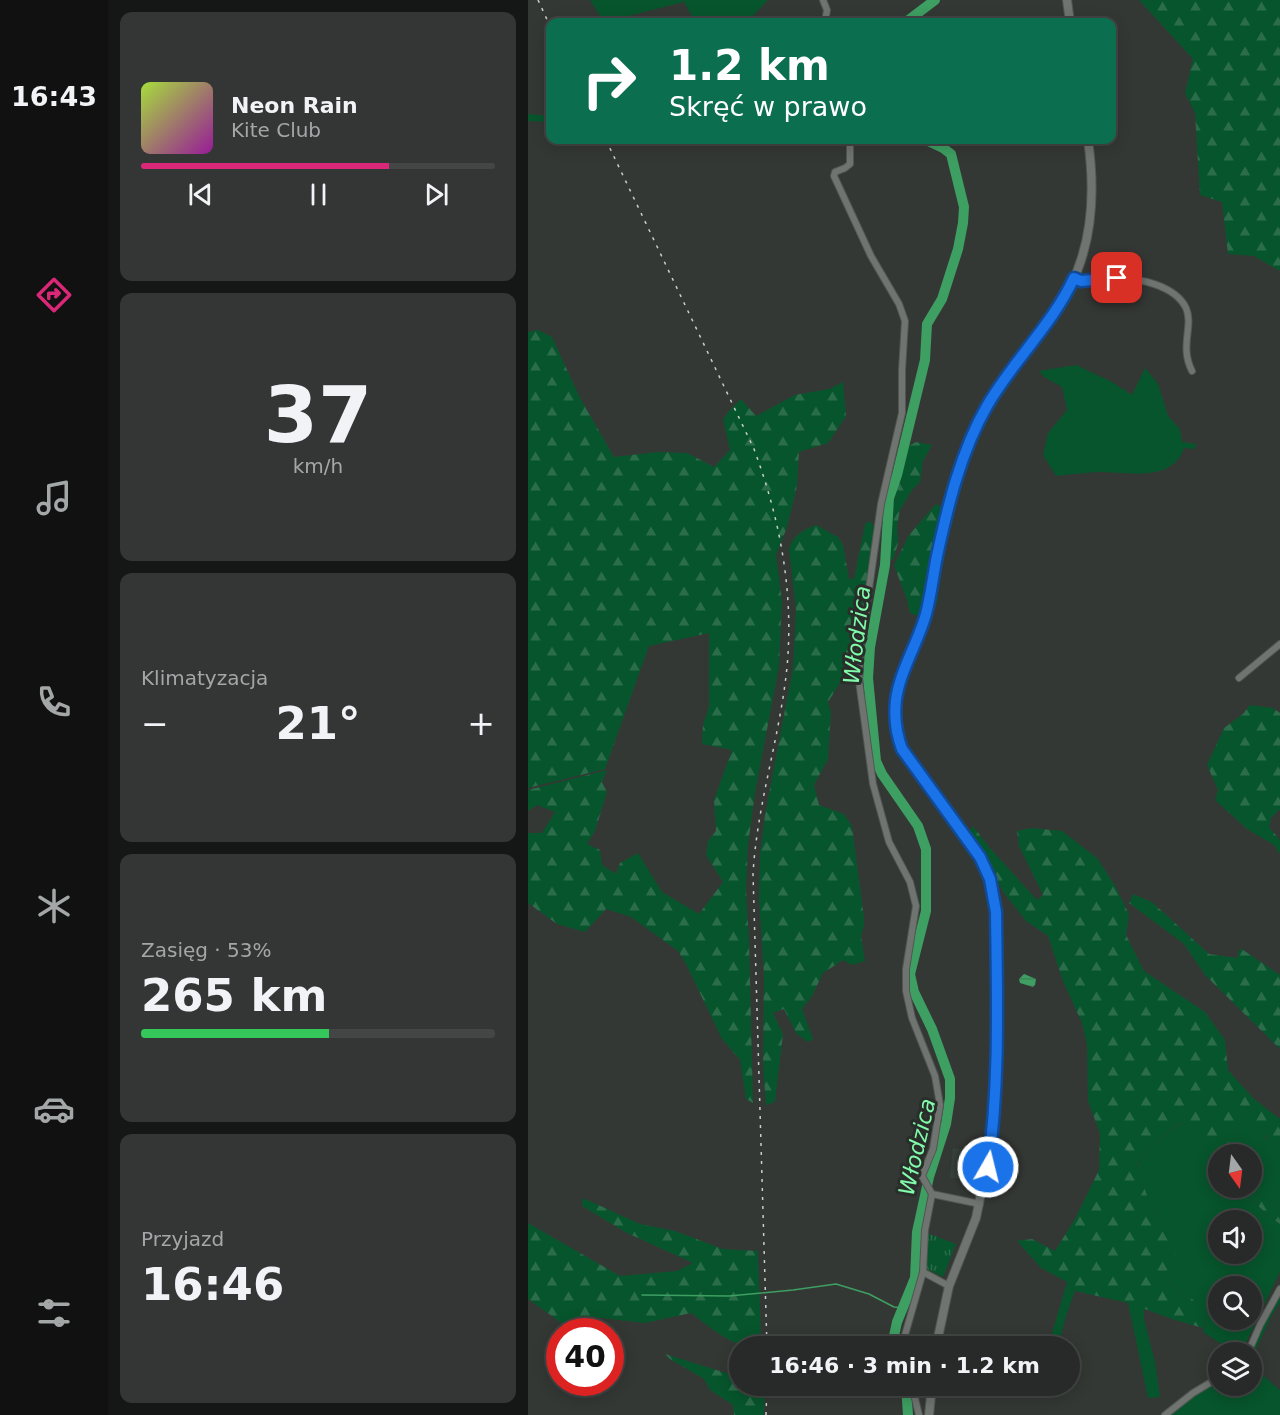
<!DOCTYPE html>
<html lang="pl">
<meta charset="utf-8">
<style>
body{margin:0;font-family:"DejaVu Sans",sans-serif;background:#333634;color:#f1f3f6;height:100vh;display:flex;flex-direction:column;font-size:22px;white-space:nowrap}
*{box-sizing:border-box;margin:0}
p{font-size:20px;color:#a4a7a8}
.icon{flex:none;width:33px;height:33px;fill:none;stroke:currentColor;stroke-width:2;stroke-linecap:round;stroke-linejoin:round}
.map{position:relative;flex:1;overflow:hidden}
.details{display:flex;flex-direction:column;gap:12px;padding:12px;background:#151716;width:420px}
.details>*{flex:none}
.banner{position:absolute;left:18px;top:18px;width:570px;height:126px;border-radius:12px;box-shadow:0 3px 15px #0003,0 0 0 2px #434645;background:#0b6e4f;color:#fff;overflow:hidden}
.needle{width:39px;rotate:166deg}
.buttons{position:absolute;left:680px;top:1144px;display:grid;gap:12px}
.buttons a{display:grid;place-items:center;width:54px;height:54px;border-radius:50%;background:#272a28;box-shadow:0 3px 15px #0003,0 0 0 2px #434645;font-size:30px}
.speed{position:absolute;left:18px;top:1318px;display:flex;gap:12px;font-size:30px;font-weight:700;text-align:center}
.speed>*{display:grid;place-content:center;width:78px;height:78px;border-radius:50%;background:#272a28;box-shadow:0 3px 15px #0003,0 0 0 2px #434645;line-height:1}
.speed .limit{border:9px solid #d22;background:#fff;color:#111}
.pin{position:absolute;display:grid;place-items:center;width:51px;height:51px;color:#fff;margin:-26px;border-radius:12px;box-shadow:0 3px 9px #0006}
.me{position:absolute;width:66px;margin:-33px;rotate:8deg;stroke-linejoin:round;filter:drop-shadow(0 0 4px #0008)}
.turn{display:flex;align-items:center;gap:21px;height:126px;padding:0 24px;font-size:27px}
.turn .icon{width:78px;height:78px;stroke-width:2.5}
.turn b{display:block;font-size:42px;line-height:51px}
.big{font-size:45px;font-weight:700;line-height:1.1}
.details .tile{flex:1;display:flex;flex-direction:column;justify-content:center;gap:9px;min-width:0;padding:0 21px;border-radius:12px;background:#333634}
.details .dial{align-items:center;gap:0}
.dial b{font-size:78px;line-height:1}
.song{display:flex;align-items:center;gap:18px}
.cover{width:72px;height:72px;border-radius:9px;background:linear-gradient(135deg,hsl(80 70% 55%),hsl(300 70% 35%))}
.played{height:6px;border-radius:3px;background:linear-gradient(90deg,#db2777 70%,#434645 70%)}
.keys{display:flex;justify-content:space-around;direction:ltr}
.heat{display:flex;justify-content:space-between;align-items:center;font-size:33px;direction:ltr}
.charge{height:9px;border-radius:4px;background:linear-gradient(90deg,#34c759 53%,#434645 0)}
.trip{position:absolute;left:201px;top:1336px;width:351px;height:60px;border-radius:30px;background:#272a28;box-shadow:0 3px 15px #0003,0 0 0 2px #434645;font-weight:700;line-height:60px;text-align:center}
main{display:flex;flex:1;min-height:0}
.tab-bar{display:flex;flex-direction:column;width:108px;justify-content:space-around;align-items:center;background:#101110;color:#a4a7a8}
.tab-bar .icon{width:42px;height:42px}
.tab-bar .active{color:#db2777}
.tab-bar b{font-size:27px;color:#f1f3f6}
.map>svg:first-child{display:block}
.built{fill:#37423a}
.green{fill:#07552c;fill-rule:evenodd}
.forest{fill:url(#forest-firs)}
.park{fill:url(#park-tufts)}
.water{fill:url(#water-rules)}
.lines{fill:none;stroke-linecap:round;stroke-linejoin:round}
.stream{stroke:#3e9f62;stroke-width:1.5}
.river{stroke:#3e9f62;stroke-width:10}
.minor-casing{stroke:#525652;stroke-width:8}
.tertiary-casing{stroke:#525652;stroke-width:10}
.minor{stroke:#6f7470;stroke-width:6}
.tertiary{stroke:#6f7470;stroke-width:8}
.rail{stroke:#cbcecb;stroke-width:1.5;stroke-dasharray:3 6;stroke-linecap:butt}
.route-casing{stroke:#114b97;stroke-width:15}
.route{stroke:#1a73e8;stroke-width:10}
.labels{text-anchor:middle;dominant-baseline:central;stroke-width:6;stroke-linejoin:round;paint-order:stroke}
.water-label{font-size:22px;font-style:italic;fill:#81fcab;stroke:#2a2e2b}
</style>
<main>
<nav class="tab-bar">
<b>16:43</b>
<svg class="icon active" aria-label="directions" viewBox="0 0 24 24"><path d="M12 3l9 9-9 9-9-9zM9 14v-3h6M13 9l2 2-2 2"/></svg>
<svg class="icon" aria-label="music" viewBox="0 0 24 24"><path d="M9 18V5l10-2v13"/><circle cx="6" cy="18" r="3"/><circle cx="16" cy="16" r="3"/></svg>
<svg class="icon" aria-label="phone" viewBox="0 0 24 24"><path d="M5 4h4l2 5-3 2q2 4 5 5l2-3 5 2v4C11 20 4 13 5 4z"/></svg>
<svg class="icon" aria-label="climate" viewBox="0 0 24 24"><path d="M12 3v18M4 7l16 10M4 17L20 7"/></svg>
<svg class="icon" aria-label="car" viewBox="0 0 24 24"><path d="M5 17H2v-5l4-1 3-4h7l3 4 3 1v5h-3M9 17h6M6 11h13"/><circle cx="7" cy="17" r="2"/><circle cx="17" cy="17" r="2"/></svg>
<svg class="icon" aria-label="filters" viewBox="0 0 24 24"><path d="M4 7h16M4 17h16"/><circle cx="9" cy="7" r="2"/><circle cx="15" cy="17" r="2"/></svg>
</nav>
<section class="details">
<div class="tile">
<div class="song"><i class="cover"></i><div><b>Neon Rain</b><p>Kite Club</p></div></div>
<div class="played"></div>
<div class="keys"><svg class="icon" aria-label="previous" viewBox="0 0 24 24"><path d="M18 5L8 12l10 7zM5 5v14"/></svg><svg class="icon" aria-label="pause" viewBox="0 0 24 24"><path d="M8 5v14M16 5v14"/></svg><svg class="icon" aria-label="next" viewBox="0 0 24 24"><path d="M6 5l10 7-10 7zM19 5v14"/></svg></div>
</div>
<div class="tile dial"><b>37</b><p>km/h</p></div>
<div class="tile"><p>Klimatyzacja</p>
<div class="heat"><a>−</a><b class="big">21°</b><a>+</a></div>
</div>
<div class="tile"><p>Zasięg · 53%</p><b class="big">265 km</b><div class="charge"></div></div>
<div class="tile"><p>Przyjazd</p><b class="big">16:46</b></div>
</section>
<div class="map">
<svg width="752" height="1415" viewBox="0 0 752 1415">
<defs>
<pattern id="forest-firs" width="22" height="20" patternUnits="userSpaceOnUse" patternTransform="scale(1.5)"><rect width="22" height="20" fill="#07552c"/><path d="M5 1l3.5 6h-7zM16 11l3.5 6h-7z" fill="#2b6d4a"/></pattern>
<pattern id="park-tufts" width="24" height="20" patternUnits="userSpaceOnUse" patternTransform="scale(1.5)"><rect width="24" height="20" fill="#07552c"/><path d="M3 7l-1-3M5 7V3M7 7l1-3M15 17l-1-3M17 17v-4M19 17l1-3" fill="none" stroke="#2b6d4a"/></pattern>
<pattern id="water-rules" width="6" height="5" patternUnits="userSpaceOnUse" patternTransform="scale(1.5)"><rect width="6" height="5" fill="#3e9f62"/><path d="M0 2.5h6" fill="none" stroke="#408459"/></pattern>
</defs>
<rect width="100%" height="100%" fill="#343835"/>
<path class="built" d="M425,1148L455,1152L452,1181L422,1178Z"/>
<g class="green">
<path d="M62,0H240L220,21L215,22H167L156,2L76,22Z"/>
<path d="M548,365L584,382L604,395L617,368L630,384L640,416L652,429L654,442L669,444L666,449L656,448C645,483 598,472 571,472C557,473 542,474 528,476L515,455L520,433L539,410L534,387L516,377L511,371Z"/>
<path d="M718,1117L736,1133L738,1139L752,1143V1209L723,1188V1155H703L709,1145L706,1133Z"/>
<path d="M653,1122L690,1165V1188H710L742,1217L752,1224V1272L713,1353H707L675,1332L679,1310L636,1278L631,1227L608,1167L621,1149ZM690,1221H723V1254H690ZM690,1287H723V1320H690Z"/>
<path d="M539,1282L547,1291L538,1316L530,1347H520Z"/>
<path d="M752,1293V1303L744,1315L723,1360L722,1353Z"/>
<path d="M600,1303L616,1308V1319L627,1362L632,1397L620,1398Z"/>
<path d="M723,1365L752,1390V1415H641L668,1393L690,1381V1386H723Z"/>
</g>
<g class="forest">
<path d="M611,0H752V271L726,256L700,254L694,202L672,195L667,113L657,93L665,59Z"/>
<path d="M0,114L22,116V122L0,121Z"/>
<path d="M10,330L24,337L52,398L86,457L130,452L159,453L186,467L202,450L195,420L201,411L213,399L228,416L267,395L301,389L315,382L318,416L300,443L271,452L269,486L259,527L248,555L254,601L251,666L227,793L220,845L218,889L221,941L225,1103L218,1099L212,1060L194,1039L158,964L150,951L103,917L78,909L57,932L29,924L0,903V833H14L27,812L9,805L0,811V790L79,770L74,782L79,792L67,831L59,844L72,850L74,865L88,874L92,863L110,853L134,892L171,914L195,882L178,855L180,841L188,831L186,800L204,750L174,744L175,725L181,706V633L121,646L77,769L0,788V332Z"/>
<path d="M388,442L404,445L395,461L392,482L384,490L372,510L369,526L370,543L365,561L362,557L361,488L370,452Z"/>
<path d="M408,504L416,508L413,529L416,546L409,603L396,608L390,616L382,613L379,600L366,565L381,535Z"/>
<path d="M342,521L346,526L329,656L300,702L303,712L300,759L286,785L291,805L316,814L324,826L336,918V925L333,936L337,961L324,965L315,960L295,973L284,996L274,1009L285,1039L280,1042L268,1033L256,1009L245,1013L255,1034L247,1102L238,1105L235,1066L236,975L231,898L232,855L237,815L265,668L268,609L261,549C265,535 275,530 288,525L310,537L315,545L321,579H326L337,524Z"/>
<path d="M722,705L745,708L752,713V809L743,818L741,827L752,840V854L746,845L719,829L687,800L690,790L679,765L696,728L715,714Z"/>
<path d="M445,826L461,847L509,900L515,895L491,846L489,831L503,828L534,831L569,858L586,884L601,914L598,935L616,971L677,1012L697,1040L700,1070L726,1099L752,1119V1143H742L736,1133L718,1118L706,1133L709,1145L703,1155H690V1165L652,1122L621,1149L608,1166L631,1227L652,1242L636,1278L679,1310L675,1328L647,1320L600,1303L547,1291L539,1282L513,1268L489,1241L504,1239L527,1251L547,1219L571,1170L572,1133L560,1101L559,1045L554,1023L535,981L520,936L498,921L476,893L441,832Z"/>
<path d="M605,894L624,902L681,954L709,958L712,948L752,975V1049L677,975L656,944L601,903Z"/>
<path d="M711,1188H723L752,1209V1224L742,1217Z"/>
<path d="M55,1198L112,1224L147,1231L195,1249L230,1251L233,1338L227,1347C203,1347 181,1326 163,1313L117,1323L65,1317L46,1332L0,1299V1223L92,1276L149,1271L165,1263L99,1233L54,1206Z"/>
<path d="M137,1354L211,1377L212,1386H237L236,1415H206L205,1405L182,1390L176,1379L142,1359Z"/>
</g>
<path class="park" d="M399,1233L428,1244L415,1277L399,1269L397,1265Z"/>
<path class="water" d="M496,974L508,979L507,985L505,987L492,983L491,979Z"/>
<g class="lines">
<path class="stream" d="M114,1295L201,1296L265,1290L308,1284L341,1294L366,1307L375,1308"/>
<g class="river">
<path d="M378,22L407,0"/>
<path d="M366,1347V1336L369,1322L387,1278L389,1232L401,1177L418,1124L422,1098V1079L404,1029L386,992L382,974L398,911V849L390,826L354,774L348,761L340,678L342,647L357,565L361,498L369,475L397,360L399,324L414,299L430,249L435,223L436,207L423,154L415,148L398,140"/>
<path d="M378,1386L380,1415"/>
</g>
<g class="minor-casing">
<g id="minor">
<path d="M295,0L299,10L297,22"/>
<path d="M322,140V164L317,168L307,172L306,176L343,256L371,304L377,321L374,370V413L353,504L332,652L331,681L345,784L361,842L382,882L388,906L378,969V991L384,1018L407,1076L412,1105L405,1149L394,1176L404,1194L452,1204"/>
<path d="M546,278C559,283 574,278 588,278C610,278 647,285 658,308C666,326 651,346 664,371"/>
<path d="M711,678L752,644"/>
<path d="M395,1272L421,1286"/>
<path d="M378,1347L377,1335L395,1272L397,1230L404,1194"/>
<path d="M720,1353L732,1325L752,1289"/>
<path d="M384,1386L391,1415"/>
<path d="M637,1415L665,1393L690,1378"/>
</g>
</g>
<g class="tertiary-casing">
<g id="tertiary">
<path d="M539,0L542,22"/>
<path d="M408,1347L421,1286L448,1218L464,1139L468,1080V912L462,879L452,857L374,749C368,733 366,717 368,700C372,670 390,643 398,614C403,595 405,576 409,556C420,506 434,451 459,406C483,364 516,328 542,287C565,242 567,189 560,140"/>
<path d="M401,1415L404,1386"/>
</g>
</g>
<use href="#minor" class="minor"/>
<use href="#tertiary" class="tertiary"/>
<g class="rail">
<path d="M10,0L22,26"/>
<path d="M78,140L226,449C252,519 266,592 259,667C252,737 229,804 225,874L239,1347"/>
<path d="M238,1415L239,1386"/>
</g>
</g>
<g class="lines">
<g class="route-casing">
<path id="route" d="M460,1167C472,1082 469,997 468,912L462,879L452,857L374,749C368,733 366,717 368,700C372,670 390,643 398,614C403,595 405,576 409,556C420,505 433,451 459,406C485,361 524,325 546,278L553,281L589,278"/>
</g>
<use href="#route" class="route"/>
</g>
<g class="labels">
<g class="water-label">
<text transform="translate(329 635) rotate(-83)">Włodzica</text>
<text transform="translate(389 1147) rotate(-77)">Włodzica</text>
</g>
</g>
</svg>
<div class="buttons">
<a><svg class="needle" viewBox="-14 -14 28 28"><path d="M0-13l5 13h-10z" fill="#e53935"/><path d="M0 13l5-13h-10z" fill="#a4a7a8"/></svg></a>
<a><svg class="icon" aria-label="sound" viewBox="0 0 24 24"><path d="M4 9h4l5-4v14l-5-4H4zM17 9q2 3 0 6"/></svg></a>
<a><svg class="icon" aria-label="search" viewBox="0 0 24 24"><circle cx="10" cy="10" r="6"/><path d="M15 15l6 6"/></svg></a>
<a><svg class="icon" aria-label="layers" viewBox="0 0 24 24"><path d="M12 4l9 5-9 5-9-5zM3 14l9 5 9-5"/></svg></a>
</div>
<div class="speed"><div class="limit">40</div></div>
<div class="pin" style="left:589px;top:278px;background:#d93025"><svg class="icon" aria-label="arrive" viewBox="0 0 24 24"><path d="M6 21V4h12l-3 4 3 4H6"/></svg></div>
<svg class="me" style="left:460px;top:1167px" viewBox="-20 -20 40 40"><circle r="17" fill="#1a73e8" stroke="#fff" stroke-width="3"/><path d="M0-11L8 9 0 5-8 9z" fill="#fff"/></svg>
<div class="trip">16:46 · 3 min · 1.2 km</div>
<div class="banner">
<div class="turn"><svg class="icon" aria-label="right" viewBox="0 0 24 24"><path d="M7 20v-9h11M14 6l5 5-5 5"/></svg><div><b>1.2 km</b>Skręć w prawo</div></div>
</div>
</div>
</main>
